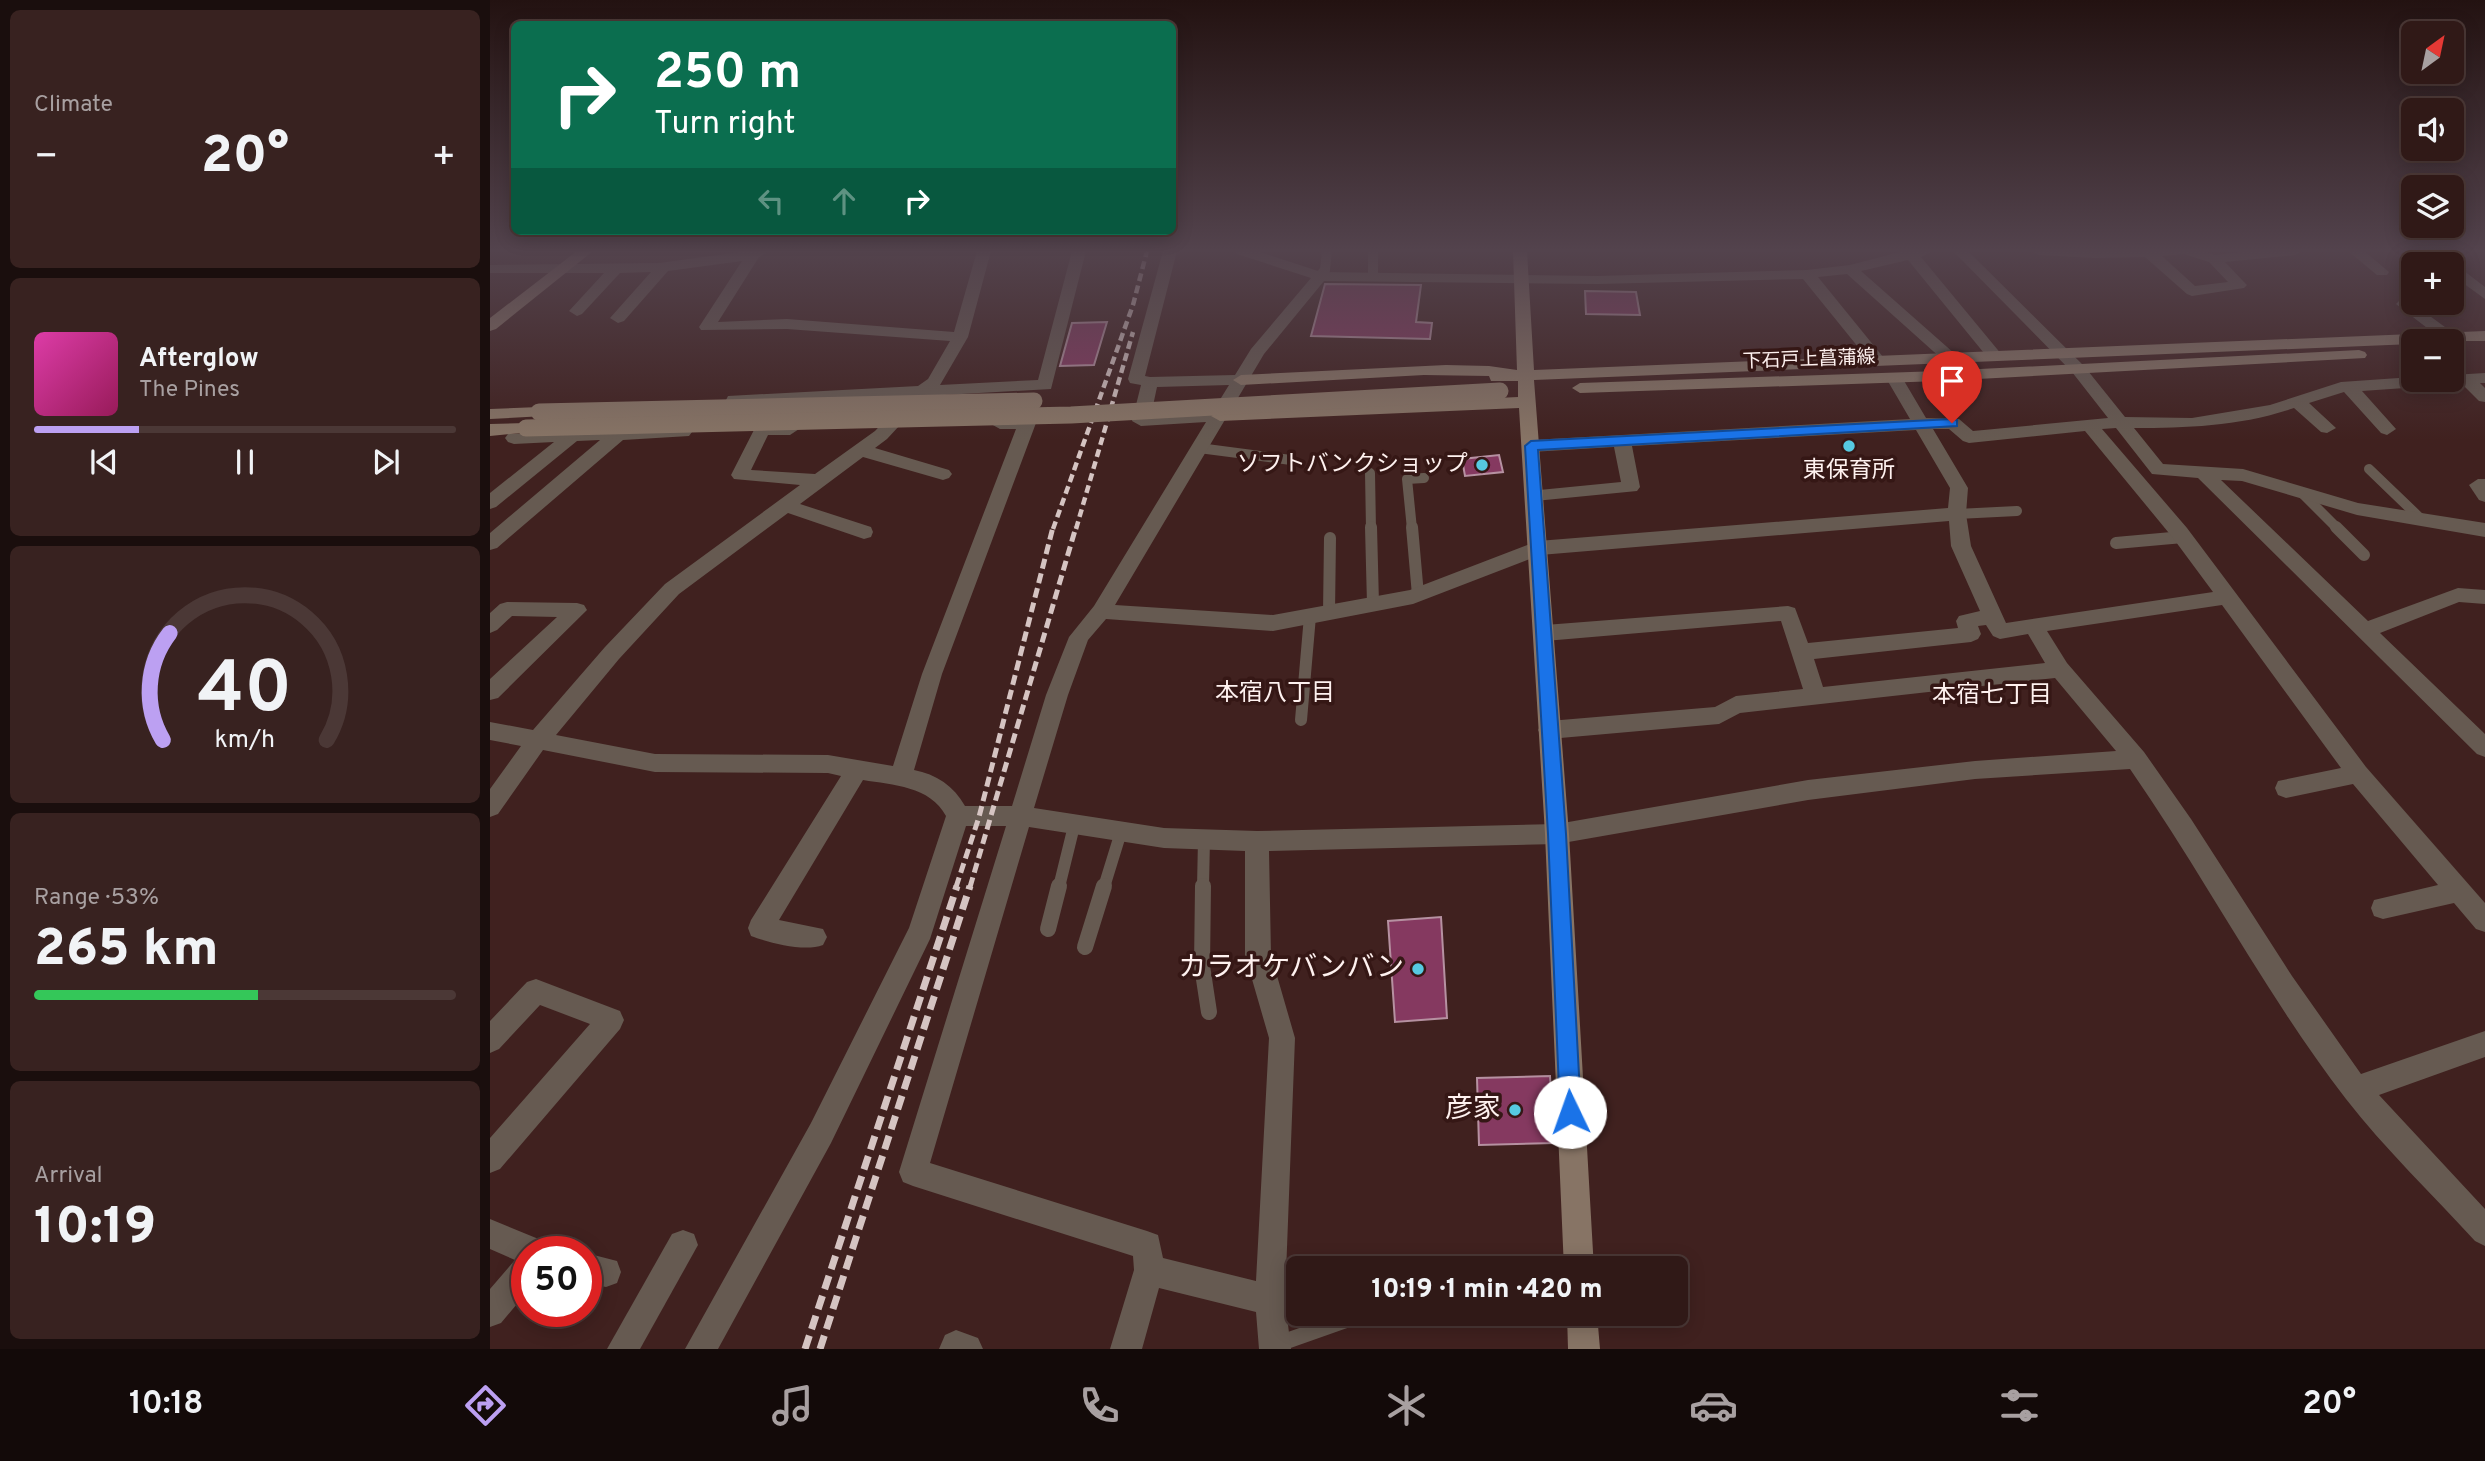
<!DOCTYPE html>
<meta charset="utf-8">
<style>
body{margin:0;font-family:Overpass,"Noto Sans JP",sans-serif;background:#382220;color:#f1f3f6;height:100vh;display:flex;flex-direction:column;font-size:26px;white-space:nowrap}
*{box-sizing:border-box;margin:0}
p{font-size:23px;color:#a8a0a1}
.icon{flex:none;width:38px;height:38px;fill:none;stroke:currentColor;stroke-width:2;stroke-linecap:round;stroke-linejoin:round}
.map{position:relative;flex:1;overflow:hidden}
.details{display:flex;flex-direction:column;gap:10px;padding:10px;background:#1a0e0d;width:490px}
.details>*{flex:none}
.banner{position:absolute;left:21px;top:21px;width:665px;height:214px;border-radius:10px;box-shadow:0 4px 18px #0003,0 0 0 2px #4b3836;background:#0b6e4f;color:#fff;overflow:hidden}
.needle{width:46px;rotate:33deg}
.buttons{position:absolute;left:1911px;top:21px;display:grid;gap:14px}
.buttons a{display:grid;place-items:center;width:63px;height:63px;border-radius:10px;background:#301917;box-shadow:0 4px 18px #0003,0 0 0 2px #4b3836;font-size:35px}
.speed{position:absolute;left:21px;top:1236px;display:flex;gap:14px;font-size:35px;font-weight:700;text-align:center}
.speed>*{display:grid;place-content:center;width:91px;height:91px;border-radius:50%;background:#301917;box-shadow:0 4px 18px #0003,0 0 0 2px #4b3836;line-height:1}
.speed .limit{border:10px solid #d22;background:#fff;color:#111}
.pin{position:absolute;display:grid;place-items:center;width:60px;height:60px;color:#fff;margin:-72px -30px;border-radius:50% 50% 50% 0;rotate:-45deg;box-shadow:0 0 7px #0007}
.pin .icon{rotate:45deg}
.me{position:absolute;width:77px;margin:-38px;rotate:357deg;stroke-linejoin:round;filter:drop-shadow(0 0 5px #0008)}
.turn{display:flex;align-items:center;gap:24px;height:147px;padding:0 28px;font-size:32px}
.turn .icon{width:91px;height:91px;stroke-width:2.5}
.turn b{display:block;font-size:49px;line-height:60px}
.lanes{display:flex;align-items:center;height:66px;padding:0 28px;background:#0003;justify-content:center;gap:35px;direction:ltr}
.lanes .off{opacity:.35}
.big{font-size:52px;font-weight:800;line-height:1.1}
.details .widget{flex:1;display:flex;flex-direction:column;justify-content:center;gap:10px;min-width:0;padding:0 24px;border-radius:10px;background:#382220}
.details .dial{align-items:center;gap:0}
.dial svg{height:182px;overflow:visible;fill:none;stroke:#4b3836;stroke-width:7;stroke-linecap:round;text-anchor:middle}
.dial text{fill:#f1f3f6;stroke:none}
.song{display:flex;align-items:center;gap:21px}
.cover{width:84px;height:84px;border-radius:10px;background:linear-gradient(135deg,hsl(320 70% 55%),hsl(330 70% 35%))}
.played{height:7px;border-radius:4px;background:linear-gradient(90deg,#bca0f2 25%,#4b3836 25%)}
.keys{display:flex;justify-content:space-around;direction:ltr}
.heat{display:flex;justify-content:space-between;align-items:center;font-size:38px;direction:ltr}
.charge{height:10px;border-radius:5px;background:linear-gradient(90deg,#34c759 53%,#4b3836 0)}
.trip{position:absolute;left:796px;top:1256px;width:402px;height:70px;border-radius:10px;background:#301917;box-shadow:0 4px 18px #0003,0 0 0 2px #4b3836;font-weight:800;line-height:70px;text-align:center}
.tab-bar{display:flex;height:112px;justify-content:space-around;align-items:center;background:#130a09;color:#a8a0a1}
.tab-bar .icon{width:49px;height:49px}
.tab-bar .selected{color:#bca0f2}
.tab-bar b{font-size:32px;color:#f1f3f6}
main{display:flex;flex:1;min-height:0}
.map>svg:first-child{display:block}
.building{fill:#853960;stroke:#b691a1;stroke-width:2}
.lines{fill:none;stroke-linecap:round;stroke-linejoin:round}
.lane-far2{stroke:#665a51;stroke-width:10}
.lane-far1{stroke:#665a51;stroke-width:12}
.lane{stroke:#665a51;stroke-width:16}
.street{fill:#665a51;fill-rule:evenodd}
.secondary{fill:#877465;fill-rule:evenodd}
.rail-far2{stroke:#d5c4c2;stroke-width:4.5;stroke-dasharray:8 4.5;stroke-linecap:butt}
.rail-far1{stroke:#d5c4c2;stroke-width:5;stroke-dasharray:10 5;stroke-linecap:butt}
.rail{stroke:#d5c4c2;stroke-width:7;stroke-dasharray:14 7;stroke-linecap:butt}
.secondary-bridge{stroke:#877465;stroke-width:17}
.route{fill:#1a73e8;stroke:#114b97;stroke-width:2}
.poi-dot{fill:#56c9e1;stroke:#351715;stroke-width:2.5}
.labels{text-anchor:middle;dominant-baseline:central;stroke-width:7;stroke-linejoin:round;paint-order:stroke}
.far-street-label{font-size:19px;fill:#fef1ef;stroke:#351715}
.poi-label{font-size:23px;fill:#fef1ef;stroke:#351715;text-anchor:end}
.neighbourhood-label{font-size:24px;fill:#fef1ef;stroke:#351715}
.near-poi-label{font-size:28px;fill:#fef1ef;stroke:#351715;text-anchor:end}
</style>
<main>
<section class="details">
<div class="widget"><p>Climate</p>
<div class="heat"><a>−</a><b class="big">20°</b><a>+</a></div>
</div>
<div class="widget">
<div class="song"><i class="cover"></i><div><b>Afterglow</b><p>The Pines</p></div></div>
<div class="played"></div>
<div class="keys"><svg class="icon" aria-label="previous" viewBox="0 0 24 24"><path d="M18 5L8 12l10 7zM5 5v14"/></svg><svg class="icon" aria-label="pause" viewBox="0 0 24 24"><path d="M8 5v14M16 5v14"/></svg><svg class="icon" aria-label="next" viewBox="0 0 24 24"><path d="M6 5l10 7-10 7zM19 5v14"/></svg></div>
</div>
<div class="widget dial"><svg viewBox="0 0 100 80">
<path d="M14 69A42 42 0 1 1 86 69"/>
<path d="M14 69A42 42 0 0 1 17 22" stroke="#bca0f2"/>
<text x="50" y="56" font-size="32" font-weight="700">40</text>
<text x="50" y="72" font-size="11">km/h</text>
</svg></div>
<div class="widget"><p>Range · 53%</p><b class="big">265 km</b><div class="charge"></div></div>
<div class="widget"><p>Arrival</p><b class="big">10:19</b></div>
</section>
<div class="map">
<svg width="1995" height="1349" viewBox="0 0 1995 1349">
<rect width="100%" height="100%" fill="#40211f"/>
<g class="building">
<path d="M835,284L931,285L926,322L942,323L940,339L821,336Z"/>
<path d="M1095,291L1146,292L1150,315L1096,314Z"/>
<path d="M617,322L604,365L570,366L582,323Z"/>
<path d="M1009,455L1013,472L975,476L972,459Z"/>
<path d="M951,917L957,1018L905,1022L898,921Z"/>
<path d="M1060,1076L1064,1143L989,1145L987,1078Z"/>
</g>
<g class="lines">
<g class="lane-far2">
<path d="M883,251V276"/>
<path d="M830,276L835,270L837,251"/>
<path d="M709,448L801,460"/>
<path d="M1879,469L1930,518"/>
<path d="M880,473L881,529"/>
<path d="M1812,493L1848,529"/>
<path d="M1467,514L1527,511"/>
<path d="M922,529L917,479L934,478"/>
</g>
<g class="lane-far1">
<path d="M881,527L883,604"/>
<path d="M922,527L928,595"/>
<path d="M1846,527L1874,555"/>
<path d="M1626,543L1693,537"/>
<path d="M839,612L840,538"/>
<path d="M811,720L820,616"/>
<path d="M569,887L584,826"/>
<path d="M614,887L631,832"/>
<path d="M713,887L714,839"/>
</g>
<g class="lane">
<path d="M713,886L712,966L719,1012"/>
<path d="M558,929L569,886"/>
<path d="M595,947L614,886"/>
<path d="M1048,1269L1089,1263"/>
<path d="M785,1345L873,1314"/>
</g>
<g class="street">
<path d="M258,251L276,253L269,257L228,322L297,319L464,332L487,251H501L478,337L450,385L548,380L582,251H596L561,389L437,396L397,439L385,448L459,470L462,474L459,478L453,480L373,457L310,504L381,527L383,532L381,537L374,539L298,513L189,594L129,659L66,735L165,754L338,755L403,766L432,674L526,429H510L501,424C510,415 537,414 546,423L452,674L424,770C446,774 464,786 475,806H522L556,695L579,637L604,606L716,422L651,426L642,421L651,385L640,383L638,379L673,251H687L655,376L660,377L745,375L761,349L821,278L747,254L745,251H767L831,272L1107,276L1317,270L1360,265L1414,251H1443L1431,257L1512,355L1510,358H1498L1418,260L1371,271L1465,354L1467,357L1465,360H1453L1357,274L1328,277L1393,357L1395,360L1393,363H1381L1313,279L1107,284L834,281L774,354L625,605L783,615L920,590L1048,541L1458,508L1460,488L1426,430L1142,446L1150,487L1147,491L1045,501L1039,499L1036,495L1039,491L1131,482L1124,447L1041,452L1032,446L1041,440L1420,419L1396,378L1404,373L1410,374L1436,418L1469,419L1483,431L1618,418L1582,372L1463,251H1478L1594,366L1635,417L1702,418L1780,405L1851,382L1923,377V380H1962V375L1995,373V383H1990L1995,388V402L1989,401L1972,384L1872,391L1906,429L1897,435L1891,433L1854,392L1819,403L1846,428L1837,433L1831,432L1804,408C1752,426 1698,428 1644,428L1673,464L1753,469L1868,503L1995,523V537L1867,515L1752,481L1731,480L1878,621L1968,588L1995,590V604L1969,602L1890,633L1995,734V757L1987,754L1708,478L1662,474L1626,428L1612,429L1697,528L1876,767L1995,903V932L1986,929L1964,903L1893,919L1884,916L1881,908L1884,900L1948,885L1863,784L1796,798L1788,795L1785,788L1788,781L1851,768L1732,605L1557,631L1577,663L1654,752L1701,819L1802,976L1871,1074L1995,1031V1057L1889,1095L1995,1209V1246L1985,1241C1943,1195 1894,1148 1856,1099C1776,995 1715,877 1640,769L1485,779L1318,800L1067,844L779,851L781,955L805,1038L795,1300L801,1349H769L766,1312L669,1288L652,1349H620L644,1270L643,1256L423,1186L413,1182L409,1172L516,826H476L440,939L341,1143L228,1349H195L321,1123L419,928L456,816C440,786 403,785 373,780L289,920L333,929L337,937L333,945C314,952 280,943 261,936L258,928L261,920L351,776L338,773L165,772L53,750L8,814L0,817V789L31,746L0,740V722L43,730L115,647L175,584L310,485L244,479L241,475L266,426L300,423L309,429L300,435H278L261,470L325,474L385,431L417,397L244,405L236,400L238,396L428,386L438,379L460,341L297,329L211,330L209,327L252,261L178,271L134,321L128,323L120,318L161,272L130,273L92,314L87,316L79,311L114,273H0V265L169,263ZM739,385L723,411L661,415L667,387ZM1443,429H1459L1473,441L1479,443L1595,431L1683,538L1723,592L1516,623L1481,546L1476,514L1478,488ZM1459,521L1461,546L1490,611L1469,616L1466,621L1468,628L1318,643L1305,608L1298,606L1055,625L1048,628L1045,633L1048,638L1055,641L1291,621L1313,689L1246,696L1225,707L1059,721L1051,724L1048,730L1051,736L1059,739L1229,724L1250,713L1565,678L1626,751L1485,761L1318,780L1067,824L767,831L674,828L544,808L578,695L598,640L616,619L783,631L923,604L1050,555ZM1496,625L1503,636L1510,639L1538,634L1555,663L1333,687L1324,659L1481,642L1488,639L1491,634L1488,626ZM539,827L674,848L755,851V955L779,1038L766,1281L673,1258L668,1235L657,1231L440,1163Z"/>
<path d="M1542,251H1714L1725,255L1762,251H1812L1805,255L1735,262L1754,282L1757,285L1754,288L1702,296L1697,294L1655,257L1605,258L1549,255ZM1694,254L1719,262L1738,282L1705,286L1672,256Z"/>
<path d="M1858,251H1874L1899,272L1897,275H1887Z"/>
<path d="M1932,251H1948L1995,287V299L1962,275V264H1947Z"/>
<path d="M1923,297V303H1930L1926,306L1966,335L1968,338L1966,341H1954L1906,304L1909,301Z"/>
<path d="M193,426L202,432L199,436L133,440L7,548L0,550V533L110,440L87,441L6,507L0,509V493L64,442L24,444L18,442L15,438L18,434Z"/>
<path d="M1988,479H1995V502L1989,500L1979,485Z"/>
<path d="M17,602L87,603L94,605L97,610L8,698L0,700V679L67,617L22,616L7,630L0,633V613L10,604Z"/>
<path d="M46,979L130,1011L134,1020L130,1029L10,1169L0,1173V1138L100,1024L50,1005L9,1049L0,1053V1021L37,982Z"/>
<path d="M0,1219L51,1240L55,1251H37V1292L11,1323L0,1327V1289L25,1260L0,1249Z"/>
<path d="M193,1230L204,1234L208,1245L150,1349H117L182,1234Z"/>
<path d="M96,1253L127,1261L131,1272L127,1283L116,1287L96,1283Z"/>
<path d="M466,1330L488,1338L493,1349H449L455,1335Z"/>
</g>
<g class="secondary">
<path d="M87,251H103L6,329L0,331V318Z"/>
<path d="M1023,251H1037L1044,370L1995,331V341H1923V344L1044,380L1079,834L1104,1269H1074L1055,834L1029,408L730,421L721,416L730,411L1028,397V381H1001L999,376L934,375L751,385L743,380L751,375L956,365L999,366L1027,370Z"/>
<path d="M1869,350L1875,352L1877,355L1875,358L1450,381L1090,393L1082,388L1090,383L1450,371Z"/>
<path d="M49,407L57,412L55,416L0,419V409Z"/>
<path d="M36,423L42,424L45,428L42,432L0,436V424Z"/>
<path d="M1077,1314H1107L1110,1349H1078Z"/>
</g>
<g class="rail-far2">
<path d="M563,529L643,305L657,251"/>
<path d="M586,529L643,332"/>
</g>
<g class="rail-far1">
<path d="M466,887L489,817L563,527"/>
<path d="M480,887L586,527"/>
</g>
<g class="rail">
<path d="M315,1349L467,886"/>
<path d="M330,1349L480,886"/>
</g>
<g class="secondary-bridge">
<path d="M49,412L544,401"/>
<path d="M36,428L581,415L1010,391"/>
</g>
</g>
<linearGradient id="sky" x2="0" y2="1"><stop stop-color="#231211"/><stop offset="0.57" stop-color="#53434d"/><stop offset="1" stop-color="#53434d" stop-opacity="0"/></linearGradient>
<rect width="1995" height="440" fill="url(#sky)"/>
<path class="route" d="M1462,419L1467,420V426L1048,450L1076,834L1091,1112L1088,1119L1080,1122L1073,1119L1070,1112L1058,834L1035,446L1041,441Z"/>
<g class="poi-dot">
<circle cx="1359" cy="446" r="7"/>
<circle cx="992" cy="465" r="7"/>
<circle cx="928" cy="969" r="7"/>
<circle cx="1025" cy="1110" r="7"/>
</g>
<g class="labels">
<g class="far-street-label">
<text transform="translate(1319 360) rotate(-2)">下石戸上菖蒲線</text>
</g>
<g class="poi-label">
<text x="978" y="465">ソフトバンクショップ</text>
<text x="1359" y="471" text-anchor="middle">東保育所</text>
</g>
<g class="neighbourhood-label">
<text x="785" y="694">本宿八丁目</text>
<text x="1502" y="696">本宿七丁目</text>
</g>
<g class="near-poi-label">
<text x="914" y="969">カラオケバンバン</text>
<text x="1011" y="1110">彦家</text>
</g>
</g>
</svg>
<div class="buttons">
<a><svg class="needle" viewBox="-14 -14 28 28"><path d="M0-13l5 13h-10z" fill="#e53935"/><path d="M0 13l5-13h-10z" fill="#a8a0a1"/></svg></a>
<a><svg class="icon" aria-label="sound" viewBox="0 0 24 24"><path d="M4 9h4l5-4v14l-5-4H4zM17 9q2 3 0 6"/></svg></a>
<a><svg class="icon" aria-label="layers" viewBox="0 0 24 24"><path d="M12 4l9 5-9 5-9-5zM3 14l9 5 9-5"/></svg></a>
<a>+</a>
<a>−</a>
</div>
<div class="speed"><div class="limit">50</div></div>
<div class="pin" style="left:1462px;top:423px;background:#d93025"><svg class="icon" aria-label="arrive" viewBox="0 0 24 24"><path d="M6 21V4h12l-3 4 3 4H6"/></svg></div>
<svg class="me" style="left:1080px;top:1112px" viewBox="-20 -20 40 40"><circle r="19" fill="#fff"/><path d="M0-13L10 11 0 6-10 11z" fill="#1a73e8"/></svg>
<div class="trip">10:19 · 1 min · 420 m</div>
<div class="banner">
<div class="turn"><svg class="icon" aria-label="right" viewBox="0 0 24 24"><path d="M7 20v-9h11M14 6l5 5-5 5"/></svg><div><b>250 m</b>Turn right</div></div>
<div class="lanes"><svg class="icon off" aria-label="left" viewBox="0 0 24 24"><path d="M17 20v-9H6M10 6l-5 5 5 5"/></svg><svg class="icon off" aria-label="ahead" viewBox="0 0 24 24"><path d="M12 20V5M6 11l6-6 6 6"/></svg><svg class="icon" aria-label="right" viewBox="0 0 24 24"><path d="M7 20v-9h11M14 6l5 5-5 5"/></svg></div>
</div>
</div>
</main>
<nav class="tab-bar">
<b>10:18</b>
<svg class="icon selected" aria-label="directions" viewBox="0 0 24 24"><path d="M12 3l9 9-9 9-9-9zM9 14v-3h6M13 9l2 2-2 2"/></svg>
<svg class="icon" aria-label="music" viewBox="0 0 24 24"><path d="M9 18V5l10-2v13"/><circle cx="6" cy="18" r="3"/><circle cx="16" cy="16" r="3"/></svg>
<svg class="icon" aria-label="phone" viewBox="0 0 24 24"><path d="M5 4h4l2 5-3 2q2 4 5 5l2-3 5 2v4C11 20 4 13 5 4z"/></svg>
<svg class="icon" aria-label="climate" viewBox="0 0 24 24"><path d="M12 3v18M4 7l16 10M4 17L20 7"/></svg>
<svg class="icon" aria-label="car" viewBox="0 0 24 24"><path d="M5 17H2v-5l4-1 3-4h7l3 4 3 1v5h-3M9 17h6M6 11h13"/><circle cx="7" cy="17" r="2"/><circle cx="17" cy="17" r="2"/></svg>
<svg class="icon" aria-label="filters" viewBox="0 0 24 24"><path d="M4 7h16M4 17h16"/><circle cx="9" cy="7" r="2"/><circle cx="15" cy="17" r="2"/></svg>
<b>20°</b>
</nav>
